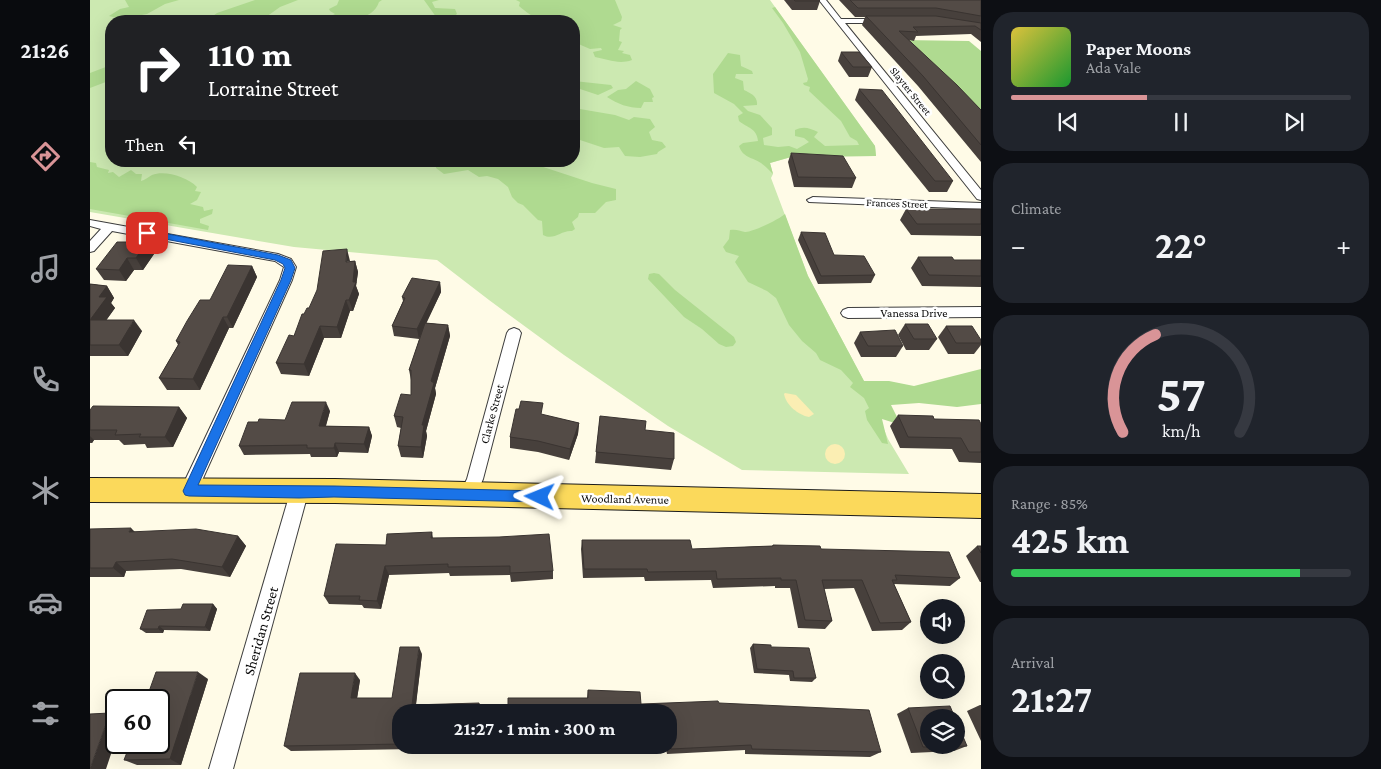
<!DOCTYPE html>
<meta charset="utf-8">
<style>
body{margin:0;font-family:"Crimson Pro",serif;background:#20242c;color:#f1f3f6;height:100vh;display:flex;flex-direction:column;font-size:19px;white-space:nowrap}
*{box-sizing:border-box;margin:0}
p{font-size:16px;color:#9ea1a6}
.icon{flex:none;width:28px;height:28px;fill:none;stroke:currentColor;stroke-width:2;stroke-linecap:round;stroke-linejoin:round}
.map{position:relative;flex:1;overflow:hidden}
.details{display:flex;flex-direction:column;gap:12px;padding:12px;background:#0d0f14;width:400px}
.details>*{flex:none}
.banner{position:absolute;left:15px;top:15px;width:475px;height:152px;border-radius:20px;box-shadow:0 5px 20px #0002;background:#202124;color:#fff;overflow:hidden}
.buttons{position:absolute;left:830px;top:599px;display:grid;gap:10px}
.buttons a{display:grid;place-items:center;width:45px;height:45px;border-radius:50%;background:#171b24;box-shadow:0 5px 20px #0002;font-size:25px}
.speed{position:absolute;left:15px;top:689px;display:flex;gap:10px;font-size:25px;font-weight:700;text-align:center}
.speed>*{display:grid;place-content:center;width:65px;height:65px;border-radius:50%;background:#171b24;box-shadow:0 5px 20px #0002;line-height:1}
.speed .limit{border:2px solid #111;border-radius:8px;background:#fff;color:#111}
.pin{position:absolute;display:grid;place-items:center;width:42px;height:42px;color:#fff;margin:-21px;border-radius:10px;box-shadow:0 2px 8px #0006}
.me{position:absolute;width:55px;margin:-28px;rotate:272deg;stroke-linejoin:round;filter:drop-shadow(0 0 4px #0008)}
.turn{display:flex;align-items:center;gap:18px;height:105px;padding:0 20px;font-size:22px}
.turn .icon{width:65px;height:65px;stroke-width:2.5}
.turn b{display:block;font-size:35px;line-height:42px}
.then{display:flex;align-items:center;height:48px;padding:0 20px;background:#0003;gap:10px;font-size:19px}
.big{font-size:38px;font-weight:700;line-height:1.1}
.details .widget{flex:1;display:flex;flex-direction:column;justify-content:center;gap:8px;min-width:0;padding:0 18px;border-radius:20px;background:#20242c}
.details .dial{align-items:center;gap:0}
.dial svg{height:130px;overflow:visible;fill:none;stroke:#363941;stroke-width:7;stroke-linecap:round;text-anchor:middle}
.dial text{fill:#f1f3f6;stroke:none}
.song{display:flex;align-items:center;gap:15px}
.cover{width:60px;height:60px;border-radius:8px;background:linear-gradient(135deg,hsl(50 70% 55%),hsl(130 70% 35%))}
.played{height:5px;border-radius:2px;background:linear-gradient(90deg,#d99497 40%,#363941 40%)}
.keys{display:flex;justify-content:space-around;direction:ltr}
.heat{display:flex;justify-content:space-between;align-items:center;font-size:28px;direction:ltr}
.charge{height:8px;border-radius:4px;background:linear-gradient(90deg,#34c759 85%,#363941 0)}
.trip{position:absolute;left:302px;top:704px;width:285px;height:50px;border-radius:20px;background:#171b24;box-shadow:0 5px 20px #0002;font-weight:700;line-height:50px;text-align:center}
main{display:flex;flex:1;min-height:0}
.tab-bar{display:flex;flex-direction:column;width:90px;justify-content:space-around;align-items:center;background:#090b0e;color:#9ea1a6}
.tab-bar .icon{width:35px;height:35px}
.tab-bar .current{color:#d99497}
.tab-bar b{font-size:22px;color:#f1f3f6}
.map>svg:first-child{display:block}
.green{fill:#cce9b1;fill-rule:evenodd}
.forest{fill:#afda90}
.sand{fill:#fbeeb3}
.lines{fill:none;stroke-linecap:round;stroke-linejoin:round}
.street-casing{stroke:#3d3d3d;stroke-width:2}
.primary-casing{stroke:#1b1b1b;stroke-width:2}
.street{fill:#fff;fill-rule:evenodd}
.primary{fill:#fbd95b;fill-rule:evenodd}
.wall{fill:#47403c}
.shaded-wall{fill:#3a3431}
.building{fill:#534b46;stroke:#3a3431}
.route{fill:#1a73e8;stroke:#114b97}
.labels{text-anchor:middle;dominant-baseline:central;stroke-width:5;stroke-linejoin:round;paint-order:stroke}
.far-street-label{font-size:11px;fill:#0a0a0a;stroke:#fff}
.street-label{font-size:12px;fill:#0a0a0a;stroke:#fff}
.near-street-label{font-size:15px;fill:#0a0a0a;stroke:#fff}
</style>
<main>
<nav class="tab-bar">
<b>21:26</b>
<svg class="icon current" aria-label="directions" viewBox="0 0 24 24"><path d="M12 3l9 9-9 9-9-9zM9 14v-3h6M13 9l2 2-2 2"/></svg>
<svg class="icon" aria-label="music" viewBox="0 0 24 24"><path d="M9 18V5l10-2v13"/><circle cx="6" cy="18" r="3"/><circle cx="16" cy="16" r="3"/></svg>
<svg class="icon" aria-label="phone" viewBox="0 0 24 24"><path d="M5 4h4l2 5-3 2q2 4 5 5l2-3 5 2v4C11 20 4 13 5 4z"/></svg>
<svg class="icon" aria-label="climate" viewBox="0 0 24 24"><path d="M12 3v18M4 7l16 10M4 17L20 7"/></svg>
<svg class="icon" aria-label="car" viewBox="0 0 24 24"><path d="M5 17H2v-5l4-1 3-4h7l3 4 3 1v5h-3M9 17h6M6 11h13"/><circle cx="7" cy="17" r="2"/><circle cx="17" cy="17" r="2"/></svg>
<svg class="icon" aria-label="filters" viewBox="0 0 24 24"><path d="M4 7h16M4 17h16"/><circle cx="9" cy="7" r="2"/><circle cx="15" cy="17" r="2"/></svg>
</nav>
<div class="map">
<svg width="891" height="769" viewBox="0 0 891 769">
<rect width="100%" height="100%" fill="#fffbe7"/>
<path class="green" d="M0,0H680L785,146L786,156L701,157L680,163L683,174L681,178L718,276L774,381L798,439L819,474L652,470L578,426L474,355L399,300L347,260L204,247L0,212ZM21,21H484V161H21Z"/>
<g class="forest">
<path d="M35,0H89L75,4L57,14L31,19L19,16L30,9L39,7Z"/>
<path d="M165,0H208L190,7L176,17L179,20L177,21H116L127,13Z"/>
<path d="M249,0H292L289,2C283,21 256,21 236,21L241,19V16L245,14L240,11L239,9L247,5Z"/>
<path d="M334,0H349L342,2L345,8L365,9L367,14L363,17L364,18L380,15L387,16L388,19H381V21H349Z"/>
<path d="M426,0H525L532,17L531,21L523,25L532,28L530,30L529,41L532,42L528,50L534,51L532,53L540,55L542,60C528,65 518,59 505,57L503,52L512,50L511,48L500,49L484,42V21C453,21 452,25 429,6L430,2Z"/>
<path d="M685,7L785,146L786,156L701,157L680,163L683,174C679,170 675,166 671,163C662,157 653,158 649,146L653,143L668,141C667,128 657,128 649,121L648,116L653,113L644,104L624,93L623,74L638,53L650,55L651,66L662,71L663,74H646L645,78L653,81L654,90C660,93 668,96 667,105L653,106L658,111L670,115L682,128V135L673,138L674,145L688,147L699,146L707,149L719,142L714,138L705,136V130C714,126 719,128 728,132L724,137L735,146L769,145L767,141L760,137L751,121L719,91L720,87L714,85L713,83L717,82L718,79L710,52L693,23L682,8Z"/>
<path d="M812,40L879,41L891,51V116Z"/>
<path d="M21,65V80L0,88V73Z"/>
<path d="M484,81L521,85L523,88L508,95L484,87Z"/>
<path d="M546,81L560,89L564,97L562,98L563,102H554L551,108C538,108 528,104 517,97L528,90L536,89Z"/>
<path d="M484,108L525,115L539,120L544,117L560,119L565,127L559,132L562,140L572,142L576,147L568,152L567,154L550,157L535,156L529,147L514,148L484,138Z"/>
<path d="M345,161L438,162L502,183L526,189V200L516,202L505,213H489L488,217L482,222L485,229L482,231C471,230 464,241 453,235L452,221L448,220L433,205L428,203L422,197L418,187L408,179L397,176L389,177L378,170L354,174L346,168Z"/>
<path d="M0,162L6,163L7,167L19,170L18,173L23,172L29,177L41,170L46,174H52L51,181C55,180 58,177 62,175C75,170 97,177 107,187L105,191L111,192L107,200L100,204L113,207L114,211L123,209L122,214L110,219V223L119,226L118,230L0,209Z"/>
<path d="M695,214L718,276L774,381H799L824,386L891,369V404L867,407L829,403L801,405L811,425L792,419L798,444L792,443L777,420L775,411L779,408L774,398L760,387L763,383L751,370L730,360L726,353L712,341L699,325L686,298L677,291L658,282L645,262L649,256L636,252L633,247L639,239L640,230C647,229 649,231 655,232C662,233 691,218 695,214Z"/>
<path d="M564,273L569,274L585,290L644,337L646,342L643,346L636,347L629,344L612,329L594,317L558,279L559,274Z"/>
</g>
<g class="sand">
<path d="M695,393L706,395L724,414L719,417C708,415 696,405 694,394Z"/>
<circle cx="745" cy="454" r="10"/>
</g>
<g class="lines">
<g class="street-casing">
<g id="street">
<path d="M729,0H736L751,19H796V23H755L891,190V200L887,199Z"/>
<path d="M723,197L891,203V209L719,202L717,200Z"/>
<path d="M0,220L188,254L201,259L206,267L202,280L105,496L99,498L93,496L90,491L190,280L194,267L185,261L22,231L4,251L0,252V241L11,229L0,226Z"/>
<path d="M891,307V317L758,318L753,316L751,313L753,310L758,308Z"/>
<path d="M424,328L429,330L431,333L393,479L384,500L378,503L372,500L369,495L377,479L417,333L419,330Z"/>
<path d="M209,485L215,488L218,493L143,769H119L200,493L203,488Z"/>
</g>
</g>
<g class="primary-casing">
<path id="primary" d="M0,478L245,479L891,494V518L245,503L0,502Z"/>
</g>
<use href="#street" class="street"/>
<use href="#primary" class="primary"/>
</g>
<g class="wall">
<path d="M694,0H729L730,1L727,10H702Z"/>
<path d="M749,0H891V42L881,34L826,36L824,41L819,40L891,110V162L828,86L772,25L775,17H765Z"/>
<path d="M751,52L782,67L778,77H759L748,61Z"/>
<path d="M769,89L863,181L857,192H839L765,100Z"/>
<path d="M701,153L766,178L762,188L704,187L698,162Z"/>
<path d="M816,209H891V236L821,235L810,220Z"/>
<path d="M711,232L744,255L785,275L781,283L728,284L708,240Z"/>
<path d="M57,242L64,254L53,270H44L36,281L14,280L6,269Z"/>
<path d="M828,257L864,260H891V287L832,286L821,268Z"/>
<path d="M260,261H265L268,272L266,286L269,294L263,311H260L251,338H234L219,376L191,374L186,363L204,336L214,314Z"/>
<path d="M162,266L167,277L143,328H139L110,390H77L69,378L88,345L86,341L120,300Z"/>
<path d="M350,282L351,292L336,323L358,325L360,336L345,388L346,394L336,431L337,436L333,458L311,457L308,446L311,428L307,427L304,416L321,395V380L319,370L331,334L329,339L304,336L302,326L313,301L312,297Z"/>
<path d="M0,284L17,286L24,298L21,303L25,308L16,320L52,331L38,356H0Z"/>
<path d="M815,324L847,339L839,350H816L808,335Z"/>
<path d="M856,326L891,340V345L884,354H858L848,337Z"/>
<path d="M770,332L813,346L806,357H771L764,343Z"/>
<path d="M89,407L97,418L83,447L57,448L55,444L34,445L29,440H4L2,443H0V410Z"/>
<path d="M240,411L236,426L279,427L282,436L278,453L249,452L247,457H221L220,454L154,455L149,446L168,422L195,420Z"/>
<path d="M453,415L489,423L488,434L479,460L448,452L420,448V437Z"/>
<path d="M808,415L891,424V463L869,462L862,449L810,448L800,426Z"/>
<path d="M510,416L555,430L584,459L581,470L505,463Z"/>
<path d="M0,529L45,532L148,536L156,546L140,577L91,569L36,571L34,577H0Z"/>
<path d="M342,532L343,538L463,571V579L421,582L420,575L360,576L359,573L299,575L291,609L274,608L272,605L239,604L234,596L296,545Z"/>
<path d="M492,540L602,549L682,546L683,545L731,549L870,578L860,586L804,584L821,622L812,630L782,631L764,588L734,589L742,621L735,629L708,628L700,588H685V586L623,588L621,580L555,581L554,577L493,578L491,549Z"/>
<path d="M887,546H891V582H890L876,556Z"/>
<path d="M123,604L127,609L120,631L74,630L73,633H56L50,629Z"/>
<path d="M663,644L681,647L726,678L722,682L700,681L699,675L664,673L660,648Z"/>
<path d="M332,654L326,705L389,703L391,712H311V745H390V748L201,751L194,746L270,680L267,698H302Z"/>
<path d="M118,679L91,765H47L34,760Z"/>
<path d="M498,690L551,704L629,703L791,752L780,757L655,754V750L577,754L575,745H579V712L497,698Z"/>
<path d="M890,705H891V741L877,711Z"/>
<path d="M818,708L877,746L864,751L821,753L807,714Z"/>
</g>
<g class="shaded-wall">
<path d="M57,242L64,254L53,270L46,258Z"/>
<path d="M257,249L260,261L256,262Z"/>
<path d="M37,258L44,270L36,281L29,270Z"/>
<path d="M265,261L268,272L266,286L269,294L263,311L259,300L263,282Z"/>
<path d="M162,266L167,277L143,328L137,317Z"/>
<path d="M350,282L351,292L329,339L327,329Z"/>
<path d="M17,286L24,298L21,303L25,308L8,332L0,321L9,297Z"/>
<path d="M256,300L260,311L251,338L247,327Z"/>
<path d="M133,317L139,328L110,390L103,379Z"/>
<path d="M44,320L52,331L38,356L29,345Z"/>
<path d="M358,325L360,336L345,388L346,394L336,431L337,436L333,458L331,447L332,425L341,381Z"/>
<path d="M230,326L234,338L219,376L214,364Z"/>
<path d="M236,402L240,411L233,435L229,426Z"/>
<path d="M89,407L97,418L83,447L75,437Z"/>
<path d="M489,423L488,434L479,460L480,449Z"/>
<path d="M279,427L282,436L278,453L274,444Z"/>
<path d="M0,436L4,440L2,443L0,441Z"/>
<path d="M245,443L249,452L247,457L244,448Z"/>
<path d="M41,528L51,538L39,532Z"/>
<path d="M148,536L156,546L140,577L132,567Z"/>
<path d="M26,562L36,571L34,577L23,568Z"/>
<path d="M295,566L299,575L291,609L287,601Z"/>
<path d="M123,604L127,609L120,631L115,627Z"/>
<path d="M69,626L74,630L73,633L68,629Z"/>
<path d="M329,647L332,654L325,711L322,705Z"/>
<path d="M108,672L118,679L91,765L80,759Z"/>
<path d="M265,673L270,680L266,705L261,698Z"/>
<path d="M389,703L391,709V712H389Z"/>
<path d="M20,713L26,716V739L16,769H0Z"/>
</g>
<g class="building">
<path d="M704,0H729L730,1H705Z"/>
<path d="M760,0H891V16L846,8H768Z"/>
<path d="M776,16H846L891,23V30L885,26L823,27L828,32L809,31L867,85L891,110V145L833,76Z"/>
<path d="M751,52H769L782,67H763Z"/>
<path d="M769,89L792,90L863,181H845Z"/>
<path d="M701,153L753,156L766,178L708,177Z"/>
<path d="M816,209H891V224H827Z"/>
<path d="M711,232L735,233L744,255L774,256L785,275L731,276Z"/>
<path d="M27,242H57L46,258H37L29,270L6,269Z"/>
<path d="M257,249L256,262L265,261L263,282H266L259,300H256L247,327L230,326L214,364L186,363L199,335L204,336L212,314H214L217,308H219L227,290L233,251Z"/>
<path d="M828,257H862L864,260H891V276L839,275Z"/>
<path d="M138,265L162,266L137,317H133L103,379L69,378L90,342L86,341L97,321L110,300H120Z"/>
<path d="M322,278L350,282L327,329L302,326L315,298L312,297Z"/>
<path d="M0,284L17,286L9,297H17L0,320Z"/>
<path d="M0,320H44L29,345H0Z"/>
<path d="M335,323L358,325L341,381L344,383L332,425H334L331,447L308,446L313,417L304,416L311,394L321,395V370H319Z"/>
<path d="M815,324H838L847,339H824Z"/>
<path d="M856,326H882L891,340V343H866Z"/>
<path d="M805,330L813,346H778L770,332Z"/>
<path d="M431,401L453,403L451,414L489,423L480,449L448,441L420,437L426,409H429Z"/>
<path d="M202,402H236L229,426L279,427L274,444L245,443L244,448H217V445L149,446L158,422H168L169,419L195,420Z"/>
<path d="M3,406L89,407L75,437H49L51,434L25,435L27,430H0V410Z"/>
<path d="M808,415L843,416L844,419L889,420L891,424V452H879L871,438L818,437Z"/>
<path d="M510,416L556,421L555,430L584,433V459L506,452Z"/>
<path d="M41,528L39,532L106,529L148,536L132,567L82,559L26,562L23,568H0V529Z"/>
<path d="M342,532L341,538L409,537L459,534L463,571L420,573V566L358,567V564L295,566L287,601L269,600L270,596H234L246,544L296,545L297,534Z"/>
<path d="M492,540H600L602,549L683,546V545L730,546L731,549L859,552L870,578L805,575L807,580H802L821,622L790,623L772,580H732L742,621L715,620L706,580H691V578L627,579L626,571L558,572L557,569H494Z"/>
<path d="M887,546H891V553Z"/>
<path d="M93,604H123L115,627L69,626L68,629H50L57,610L91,609Z"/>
<path d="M663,644L681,645V647L719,648L726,678H704L703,671L667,669Z"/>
<path d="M310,647H329L322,705L389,703V712H311V744L194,746L210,673H265L261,698H302Z"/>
<path d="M66,672H108L80,759L34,760L41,742H69V700H56Z"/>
<path d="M498,690L550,692L551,704L628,701L629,703L779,710L791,752L662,749L661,745L581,749L579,736V712H418V698H498Z"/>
<path d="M860,706L865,718H839V745H866V720L877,746L833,747L818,708Z"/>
<path d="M20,713L0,769V714Z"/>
</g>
<path class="route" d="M57,230L188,255L201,260L205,268L201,280L108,485L244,486L450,491L455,493L457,497L455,501L450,502L244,497L209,498L99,496L95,495L93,491L191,280L195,268L193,264L185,260L54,235L52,233Z"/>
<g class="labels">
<g class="far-street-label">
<text transform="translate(821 91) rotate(51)">Slayter Street</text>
<text transform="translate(807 203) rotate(2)">Frances Street</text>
</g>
<g class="street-label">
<text x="824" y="313">Vanessa Drive</text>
<text transform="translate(402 414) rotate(-75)">Clarke Street</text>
<text transform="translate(535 499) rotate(1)">Woodland Avenue</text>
</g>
<g class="near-street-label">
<text transform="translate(171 631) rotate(-74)">Sheridan Street</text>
</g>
</g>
</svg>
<div class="buttons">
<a><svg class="icon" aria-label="sound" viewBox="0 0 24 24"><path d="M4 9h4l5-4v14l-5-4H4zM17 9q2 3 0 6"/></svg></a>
<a><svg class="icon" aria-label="search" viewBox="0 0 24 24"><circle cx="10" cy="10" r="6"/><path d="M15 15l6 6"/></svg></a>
<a><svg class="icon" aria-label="layers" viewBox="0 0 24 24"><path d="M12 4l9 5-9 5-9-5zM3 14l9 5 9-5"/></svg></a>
</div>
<div class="speed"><div class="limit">60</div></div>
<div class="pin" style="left:57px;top:233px;background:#d93025"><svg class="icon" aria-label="arrive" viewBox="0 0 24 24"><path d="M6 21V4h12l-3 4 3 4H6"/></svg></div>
<svg class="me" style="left:450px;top:497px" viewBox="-20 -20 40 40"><path d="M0-17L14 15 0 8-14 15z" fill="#1a73e8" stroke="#fff" stroke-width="4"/></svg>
<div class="trip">21:27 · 1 min · 300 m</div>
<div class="banner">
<div class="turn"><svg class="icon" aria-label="right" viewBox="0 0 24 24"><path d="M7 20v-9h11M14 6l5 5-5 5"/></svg><div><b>110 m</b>Lorraine Street</div></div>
<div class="then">Then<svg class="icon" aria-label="left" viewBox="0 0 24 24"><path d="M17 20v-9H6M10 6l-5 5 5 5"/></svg></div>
</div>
</div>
<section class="details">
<div class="widget">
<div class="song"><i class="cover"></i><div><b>Paper Moons</b><p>Ada Vale</p></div></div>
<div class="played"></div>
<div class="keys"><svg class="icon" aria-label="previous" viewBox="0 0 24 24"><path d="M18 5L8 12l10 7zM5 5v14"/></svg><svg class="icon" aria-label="pause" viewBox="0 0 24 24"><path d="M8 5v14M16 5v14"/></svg><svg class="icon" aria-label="next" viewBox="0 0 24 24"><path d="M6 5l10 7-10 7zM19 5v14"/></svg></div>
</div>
<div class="widget"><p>Climate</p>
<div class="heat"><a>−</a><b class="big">22°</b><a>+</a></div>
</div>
<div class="widget dial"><svg viewBox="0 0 100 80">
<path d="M14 69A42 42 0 1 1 86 69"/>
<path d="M14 69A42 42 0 0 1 34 9" stroke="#d99497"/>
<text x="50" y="56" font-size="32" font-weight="700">57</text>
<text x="50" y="72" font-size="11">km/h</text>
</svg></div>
<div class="widget"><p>Range · 85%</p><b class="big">425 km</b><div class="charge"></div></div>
<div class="widget"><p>Arrival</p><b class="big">21:27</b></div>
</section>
</main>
